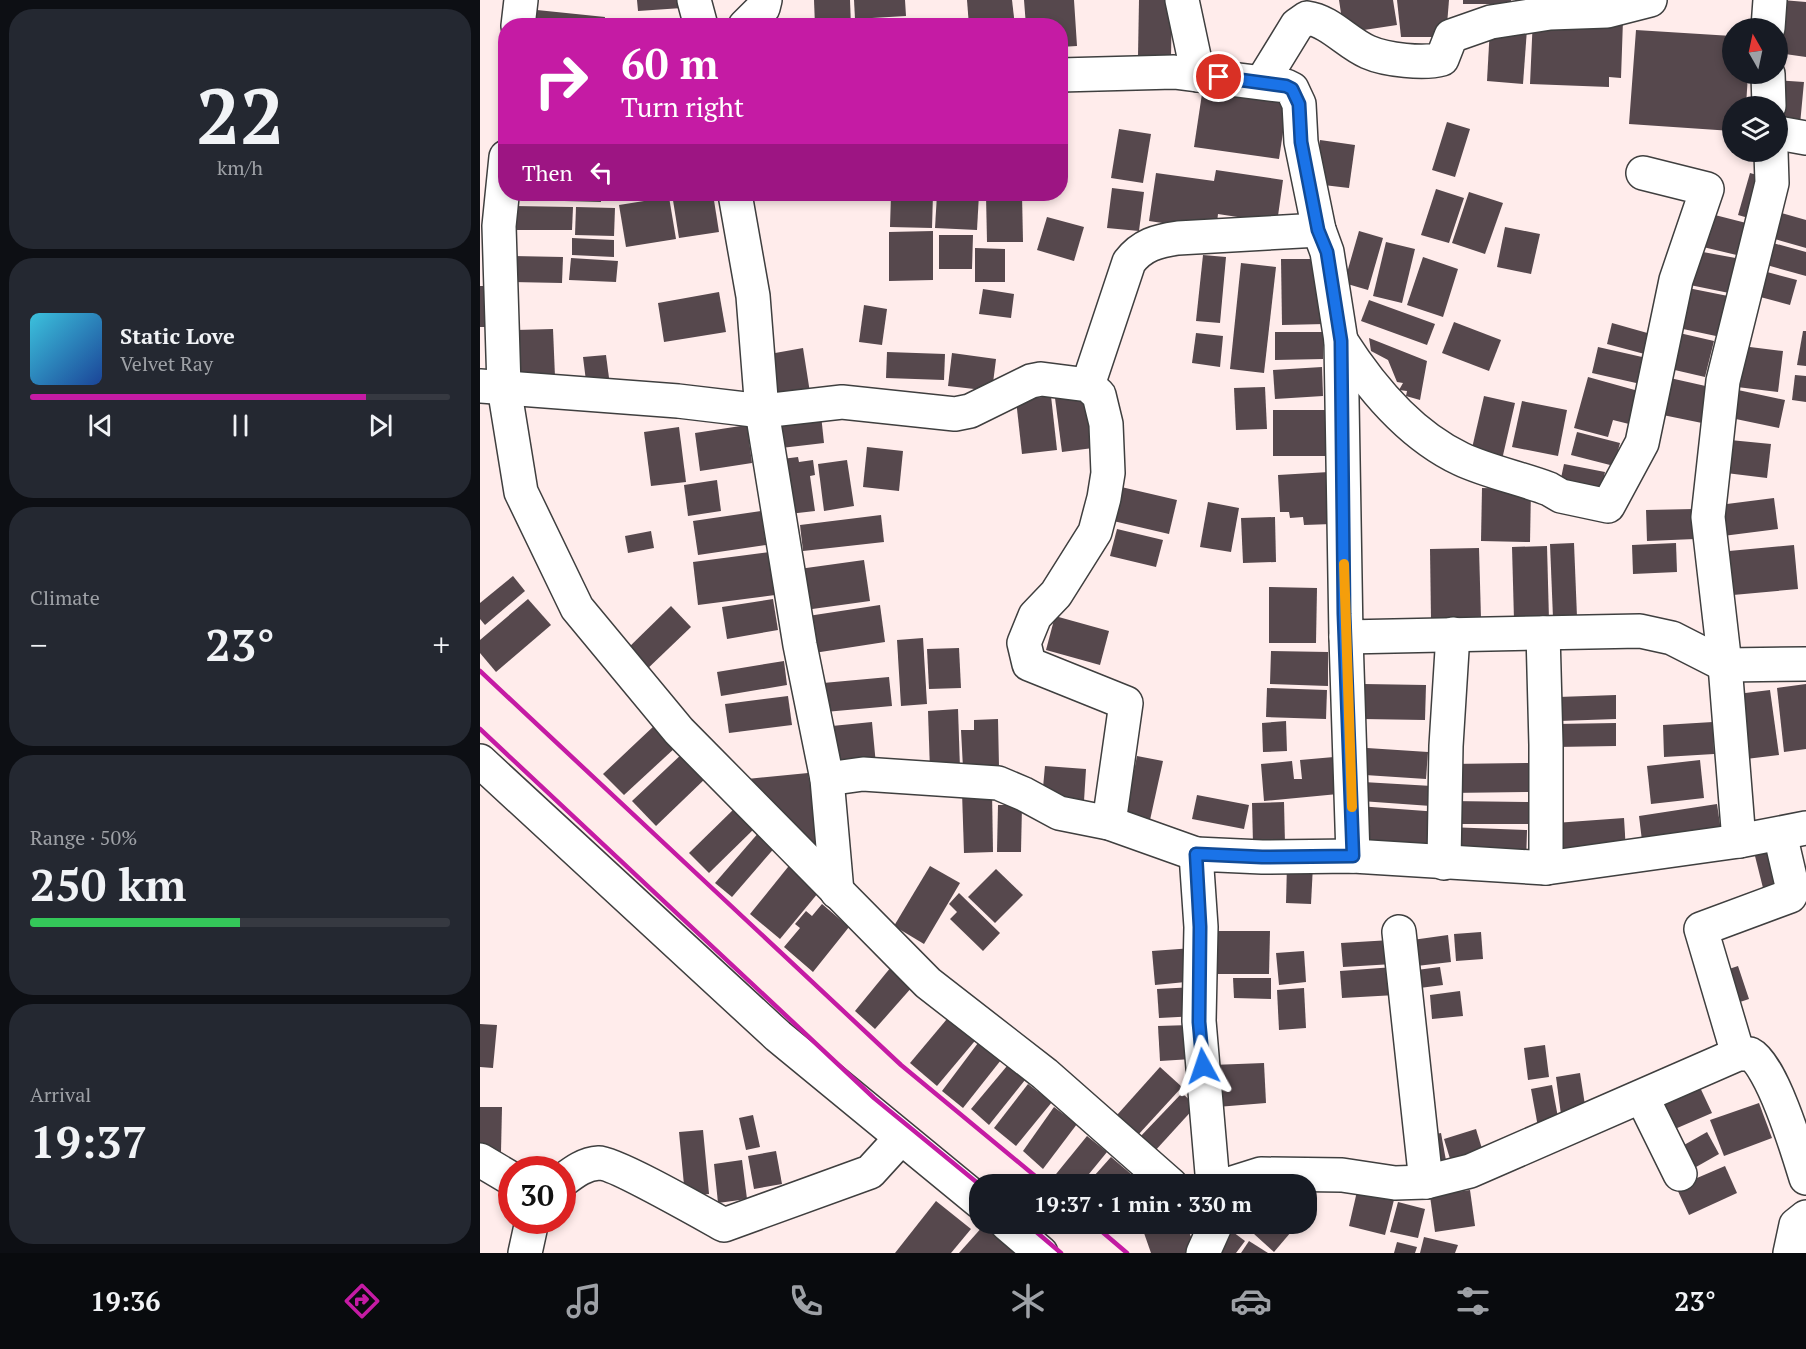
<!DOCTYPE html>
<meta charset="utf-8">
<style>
body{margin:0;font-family:"PT Serif",serif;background:#242831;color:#f1f3f6;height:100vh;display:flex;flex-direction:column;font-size:22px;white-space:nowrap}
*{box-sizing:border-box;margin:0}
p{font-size:20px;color:#9ea1a6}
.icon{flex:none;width:33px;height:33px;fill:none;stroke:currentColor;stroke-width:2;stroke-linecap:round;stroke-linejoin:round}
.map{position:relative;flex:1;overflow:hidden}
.side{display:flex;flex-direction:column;gap:9px;padding:9px;background:#0d0f14;width:480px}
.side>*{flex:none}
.top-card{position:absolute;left:18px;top:18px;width:570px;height:183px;border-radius:24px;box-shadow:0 3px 9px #0003;background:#c51ba4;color:#fff;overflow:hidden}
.needle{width:39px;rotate:351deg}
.controls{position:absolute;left:1242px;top:18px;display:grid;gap:12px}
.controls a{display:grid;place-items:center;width:66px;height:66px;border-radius:50%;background:#171b24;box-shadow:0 3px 9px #0003;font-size:30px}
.speed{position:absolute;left:18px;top:1156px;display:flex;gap:12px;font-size:30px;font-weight:700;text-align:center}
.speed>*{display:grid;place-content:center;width:78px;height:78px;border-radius:50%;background:#171b24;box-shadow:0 3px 9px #0003;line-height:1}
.speed .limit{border:9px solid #d22;background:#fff;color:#111}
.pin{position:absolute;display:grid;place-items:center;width:51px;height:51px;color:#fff;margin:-26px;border:3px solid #fff;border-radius:50%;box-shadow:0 2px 6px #0007}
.me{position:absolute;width:66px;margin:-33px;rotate:355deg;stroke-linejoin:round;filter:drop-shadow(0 0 4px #0008)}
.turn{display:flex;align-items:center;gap:21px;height:126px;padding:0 24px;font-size:27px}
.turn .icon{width:78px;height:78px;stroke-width:2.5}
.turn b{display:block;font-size:42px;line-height:51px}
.then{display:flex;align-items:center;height:57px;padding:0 24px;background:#0003;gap:12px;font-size:22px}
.big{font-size:45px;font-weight:700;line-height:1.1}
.side .tile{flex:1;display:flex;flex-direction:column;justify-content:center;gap:9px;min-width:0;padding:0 21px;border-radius:24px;background:#242831}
.side .dial{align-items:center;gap:0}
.dial b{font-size:78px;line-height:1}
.song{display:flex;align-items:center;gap:18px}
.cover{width:72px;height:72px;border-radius:9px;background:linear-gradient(135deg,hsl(190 70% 55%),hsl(220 70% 35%))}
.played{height:6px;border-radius:3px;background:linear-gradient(90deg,#c51ba4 80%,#363941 80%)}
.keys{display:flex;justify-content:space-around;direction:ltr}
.heat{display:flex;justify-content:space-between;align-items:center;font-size:33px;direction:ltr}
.charge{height:9px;border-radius:4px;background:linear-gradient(90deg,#34c759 50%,#363941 0)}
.trip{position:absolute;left:489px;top:1174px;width:348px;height:60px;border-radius:24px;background:#171b24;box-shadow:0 3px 9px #0003;font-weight:700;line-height:60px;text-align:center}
.dock{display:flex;height:96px;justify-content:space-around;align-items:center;background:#090b0e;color:#9ea1a6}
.dock .icon{width:42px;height:42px}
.dock .active{color:#c51ba4}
.dock b{font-size:27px;color:#f1f3f6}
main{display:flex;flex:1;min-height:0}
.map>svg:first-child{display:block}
.building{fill:#56484d}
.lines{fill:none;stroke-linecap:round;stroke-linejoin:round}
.minor-casing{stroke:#3f3f3f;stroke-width:36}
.minor{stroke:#fff;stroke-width:33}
.rail{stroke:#c51ba4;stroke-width:4.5}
.route-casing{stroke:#114b97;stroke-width:15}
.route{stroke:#1a73e8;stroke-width:10}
.slow{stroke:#f59e0b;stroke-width:10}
</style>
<main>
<section class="side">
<div class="tile dial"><b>22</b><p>km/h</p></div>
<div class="tile">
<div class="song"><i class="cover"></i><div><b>Static Love</b><p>Velvet Ray</p></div></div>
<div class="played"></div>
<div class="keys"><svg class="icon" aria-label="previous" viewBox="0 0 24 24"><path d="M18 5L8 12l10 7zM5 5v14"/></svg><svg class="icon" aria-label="pause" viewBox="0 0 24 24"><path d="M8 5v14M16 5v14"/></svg><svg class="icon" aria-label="next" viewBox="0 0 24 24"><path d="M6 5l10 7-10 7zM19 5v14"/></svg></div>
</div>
<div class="tile"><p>Climate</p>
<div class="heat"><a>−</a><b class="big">23°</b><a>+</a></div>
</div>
<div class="tile"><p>Range · 50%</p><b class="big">250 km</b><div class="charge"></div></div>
<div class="tile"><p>Arrival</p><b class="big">19:37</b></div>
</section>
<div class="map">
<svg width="1326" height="1253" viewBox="0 0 1326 1253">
<rect width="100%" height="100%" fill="#ffeceb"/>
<g class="building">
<path d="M157,0H201L202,8L158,11Z"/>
<path d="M334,0H370L371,26H335Z"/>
<path d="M374,0H425L426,16L375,19Z"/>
<path d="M487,0H532L535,26H489Z"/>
<path d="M544,0H594L597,46L580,47V26H546Z"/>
<path d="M659,0H692L691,57L658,56Z"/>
<path d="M859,0H913L917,25L864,33Z"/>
<path d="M917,0H969L966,37H921Z"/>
<rect x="983" y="0" width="48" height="4"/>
<path d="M1302,0L1326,2V57L1298,53Z"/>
<path d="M57,10L125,17L124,26H56Z"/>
<path d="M1053,17L1143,20L1141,78L1129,77V87L1050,84Z"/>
<rect x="142" y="23" width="57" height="3"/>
<path d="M1010,27L1047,29L1043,84L1007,81Z"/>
<path d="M1156,30L1252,36V74H1268L1266,106H1252V131L1149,124Z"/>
<path d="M1295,80L1324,82L1319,135L1298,133Z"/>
<path d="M723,87L808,99L799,159L714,147Z"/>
<path d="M967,122L990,129L975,177L952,170Z"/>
<path d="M639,129L671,134L663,183L631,178Z"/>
<path d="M840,140L875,145L869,188L835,184Z"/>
<path d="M736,170L803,180L797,223L738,214L736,231L669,221L676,173L734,181Z"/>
<path d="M1270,173L1291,179L1279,221L1258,215Z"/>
<path d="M632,188L664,192L659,231L627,228Z"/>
<path d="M956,189L984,198L969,243L941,235Z"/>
<path d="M989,192L1023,203L1005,254L972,243Z"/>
<path d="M36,194H69L68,200L35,199Z"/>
<path d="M84,194H121V202L84,201Z"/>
<path d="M192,194H233L239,232L199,238Z"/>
<path d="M411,194H453L452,228L410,227Z"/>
<path d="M457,194H499L497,230L455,228Z"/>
<path d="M542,194L543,242H507L506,195Z"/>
<path d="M189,197L196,239L146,247L139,205Z"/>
<path d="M34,206L93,207L92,230H34Z"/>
<path d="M96,207L135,208L134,236L95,235Z"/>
<path d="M1288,209L1326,220V248L1281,235Z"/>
<path d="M1231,214L1274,225L1265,257L1223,247Z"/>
<path d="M567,217L604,227L594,261L557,250Z"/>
<path d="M1025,227L1060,234L1051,274L1017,267Z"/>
<path d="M453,231V280L409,281V232Z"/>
<path d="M879,231L903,238L888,290L864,283Z"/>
<path d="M459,235H493L492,269H459Z"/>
<path d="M92,238L134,240V257L92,255Z"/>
<path d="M1282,240L1326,252V276L1276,262Z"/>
<path d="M906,242L935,249L922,303L893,296Z"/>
<path d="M495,248L525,249V282H495Z"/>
<path d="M1212,250L1261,259L1254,294L1205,284Z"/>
<path d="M723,255L746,257L740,323L716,321Z"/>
<path d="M33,256L83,257L82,283L32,282Z"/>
<path d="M943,257L978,269L963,317L927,305Z"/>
<path d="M91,258L138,261L136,282L89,280Z"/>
<path d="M801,259H844L845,324L802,325Z"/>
<path d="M761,263L796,267L784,373L750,369Z"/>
<path d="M1276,269L1317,280L1310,305L1269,294Z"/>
<rect x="0" y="286" width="8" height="41"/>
<path d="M1198,286L1258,298L1250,339L1189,326Z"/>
<path d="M503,289L534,294L531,318L499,314Z"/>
<path d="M239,292L246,332L184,342L178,303Z"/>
<path d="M889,300L955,324L947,345L881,321Z"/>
<path d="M384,305L407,309L402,345L379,342Z"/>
<path d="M974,322L1021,340L1009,371L962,353Z"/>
<path d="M1132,323L1178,336L1172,356L1127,344Z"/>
<path d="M73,329L75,377L38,379L36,330Z"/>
<path d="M1323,331H1326V366L1317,365Z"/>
<path d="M795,332H843V359L795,360Z"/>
<path d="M1195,332L1234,341L1225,377L1186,368Z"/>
<path d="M716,333L743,336L740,367L712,363Z"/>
<path d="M889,338L947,361L940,400L926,396L927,391L919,390L923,383L917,382L908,360L891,351Z"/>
<path d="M1262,346L1303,351L1298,392L1257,387Z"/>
<path d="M1118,347L1171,359L1165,385L1112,373Z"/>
<path d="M323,348L331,399L293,406L284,355Z"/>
<path d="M407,352L465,354L464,380L406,378Z"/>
<path d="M472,353L516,359L512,391L468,386Z"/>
<path d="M126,355L129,378L106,381L103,357Z"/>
<path d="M842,367L843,396L795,399L793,370Z"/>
<path d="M1315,375L1326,376V402L1312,400Z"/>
<path d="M1181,376L1230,387L1222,423L1173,413Z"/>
<path d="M1108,377L1162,392L1153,425L1133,420L1128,437L1094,428Z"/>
<path d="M785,387L787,429L756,430L754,388Z"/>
<path d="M1258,390L1305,400L1299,428L1251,418Z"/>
<path d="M606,394L613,448L582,452L575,398Z"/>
<path d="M571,396L577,450L542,454L536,400Z"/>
<path d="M1004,396L1035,403L1021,464L990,457Z"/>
<path d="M1042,401L1087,410L1078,456L1032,447Z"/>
<rect x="793" y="410" width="60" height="46"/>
<path d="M341,415L344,443L301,448L298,420Z"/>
<path d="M267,425L272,463L220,471L215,433Z"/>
<path d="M199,427L206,482L171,486L164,432Z"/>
<path d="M1097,432L1140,443L1134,466L1091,455Z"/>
<path d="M1250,440L1291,444L1287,478L1246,473Z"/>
<path d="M387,447L423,451L419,491L383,487Z"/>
<path d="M318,457L319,462L333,460L335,475L330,476L335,511L309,514L302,459Z"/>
<path d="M367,460L374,506L344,511L338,464Z"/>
<path d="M1084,464L1125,472L1119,500L1078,492Z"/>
<path d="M849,472L852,524L824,525L823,517L810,518L809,512H800L798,475Z"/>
<path d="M237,480L241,511L208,516L204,485Z"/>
<path d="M637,486L697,500L689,534L629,520Z"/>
<path d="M1002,488L1051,489L1050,542L1001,541Z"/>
<path d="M1294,498L1298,529L1243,536L1239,505Z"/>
<path d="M728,502L759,508L751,552L720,547Z"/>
<path d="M1214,509L1215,539L1167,541L1166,510Z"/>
<path d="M281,511L286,545L218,555L213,521Z"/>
<path d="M401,515L404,542L323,551L320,525Z"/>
<path d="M795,517L796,562L763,563L761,518Z"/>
<path d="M637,529L683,540L676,567L630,556Z"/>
<path d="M171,531L174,548L148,553L145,536Z"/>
<path d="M1094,543L1097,617L1073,618L1070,544Z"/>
<path d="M1196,543L1197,572L1153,574L1152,545Z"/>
<path d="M1314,545L1318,589L1253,595L1249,551Z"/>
<path d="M1067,546L1069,620H1034L1032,547Z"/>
<path d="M999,548L1001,619L951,620L950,549Z"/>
<path d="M290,552L295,595L218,605L213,562Z"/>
<path d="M384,560L390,601L325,610L319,569Z"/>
<path d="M33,576L45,591L5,625L0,619V603Z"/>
<path d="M789,587L837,588L836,643H789Z"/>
<path d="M48,599L71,625L16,672L0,653V640Z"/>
<path d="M293,599L298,630L247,639L242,607Z"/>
<path d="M400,605L405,642L334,653L328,616Z"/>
<path d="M191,606L211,627L163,673L143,653Z"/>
<path d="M575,616L629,631L620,665L566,650Z"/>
<path d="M443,638L447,704L421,706L417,640Z"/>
<path d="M479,648L481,688L449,689L447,649Z"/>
<path d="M791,651L848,652V686L790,684Z"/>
<path d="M304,661L307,685L241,696L237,672Z"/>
<path d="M409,677L412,706L345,712L343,683Z"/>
<path d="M884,684L946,685L945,720L883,719Z"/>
<path d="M1326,684V749L1304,752L1297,688Z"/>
<path d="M787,688L847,690L846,719L786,717Z"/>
<path d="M1290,690L1299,755L1266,759L1257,694Z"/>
<path d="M1136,695V719L1079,721L1078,697Z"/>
<path d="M308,696L312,725L249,733L245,704Z"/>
<path d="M478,709L480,769L450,771L448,711Z"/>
<path d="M518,719L519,767L483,768L481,730H494V720Z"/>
<path d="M806,721L807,751L783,752L782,723Z"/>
<path d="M392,722L396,765L355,768L352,726Z"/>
<path d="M1233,722L1234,754L1184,757L1183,725Z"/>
<path d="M1136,723V746L1076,747V724Z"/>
<path d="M175,725L196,747L144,795L123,774Z"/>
<path d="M887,748L948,752L946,779L885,775Z"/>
<path d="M204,752L227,777L176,826L152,801Z"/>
<path d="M657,756L683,761L670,820L645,815Z"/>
<path d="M854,757L858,794L784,801L781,764L812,761L814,779H822L820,760Z"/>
<path d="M1220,760L1224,798L1171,804L1167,766Z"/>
<path d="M1051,763L1052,792L969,793V764Z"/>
<path d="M565,766L606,769L604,801L562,798Z"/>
<path d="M328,773L341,850L330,854L267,779Z"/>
<path d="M883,782L952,786L951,806L881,801Z"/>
<path d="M512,791L513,852L484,853L482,792Z"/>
<path d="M717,795L769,805L764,829L712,819Z"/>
<path d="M971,801L1052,802L1051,824H971Z"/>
<path d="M804,802L805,844H773L772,803Z"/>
<path d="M1237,804L1242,838L1163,849L1159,816Z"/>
<path d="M518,805H542L541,852H517Z"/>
<path d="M257,806L277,826L229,873L209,853Z"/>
<path d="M878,806L959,812L955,860L874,853Z"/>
<path d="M1144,818L1146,851L1078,856L1075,823Z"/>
<path d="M968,827L1047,830L1046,862L967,860Z"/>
<path d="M280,831L297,845L252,897L235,883Z"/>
<path d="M1297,846L1308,890L1285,896L1274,852Z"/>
<path d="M312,862L343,887L300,939L270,914Z"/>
<path d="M807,864L833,865L831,904L806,903Z"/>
<path d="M450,866L480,883L444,944L414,926Z"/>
<path d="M516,869L543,895L515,923L488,897Z"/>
<path d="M479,893L520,933L503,951L470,919L477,912L469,904Z"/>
<path d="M342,904L369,927L333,972L304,947L320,928L315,924L326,911L332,916Z"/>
<path d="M732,931H790L789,974H731Z"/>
<path d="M1001,932L1003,959L976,961L974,934Z"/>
<path d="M968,935L971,962L928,967L925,941Z"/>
<path d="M911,940L913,964L863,967L861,943Z"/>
<path d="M713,948L716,981L675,985L672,951Z"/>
<path d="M824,951L826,982L799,985L796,953Z"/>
<path d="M1258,966L1269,999L1254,1004L1243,971Z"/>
<path d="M411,967L433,986L395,1029L375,1011Z"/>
<path d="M914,967L916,995L862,998L860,971Z"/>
<path d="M960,967L963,985L932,989L929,971Z"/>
<path d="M753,978H791V999L754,998Z"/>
<path d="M715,987L717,1016L679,1018L677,989Z"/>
<path d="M824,988L826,1028L799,1030L797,990Z"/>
<path d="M980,991L983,1016L952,1019L950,995Z"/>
<path d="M472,1013L499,1036L457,1086L430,1063Z"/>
<path d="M0,1024L17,1025L13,1068L0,1067Z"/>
<path d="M710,1025L712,1059L680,1061L678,1026Z"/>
<path d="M498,1043L521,1060L483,1108L462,1091Z"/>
<path d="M1065,1045L1069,1077L1048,1080L1044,1048Z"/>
<path d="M784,1063L786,1103L737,1107L732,1065Z"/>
<path d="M527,1066L545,1080L509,1125L491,1109Z"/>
<path d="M680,1067L702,1087L658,1135L637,1115Z"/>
<path d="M1100,1073L1107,1118L1082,1122L1076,1077Z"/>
<path d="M1217,1081L1232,1113L1188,1132L1173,1100Z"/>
<path d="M548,1084L572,1102L536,1146L514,1128Z"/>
<path d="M1072,1085L1079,1123L1058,1127L1051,1089Z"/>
<path d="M702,1093L716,1106L674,1152L659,1138Z"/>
<path d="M1279,1103L1292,1138L1244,1156L1230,1120Z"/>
<path d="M0,1107H22L21,1152H0Z"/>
<path d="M574,1107L597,1124L563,1169L543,1151Z"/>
<path d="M273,1115L280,1147L266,1150L259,1118Z"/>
<path d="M996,1129L1003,1152L971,1162L964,1139Z"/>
<path d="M223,1130L229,1194L205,1196L199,1132Z"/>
<path d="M1227,1132L1239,1154L1209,1171L1197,1149Z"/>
<path d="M961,1133L967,1166L951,1169L945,1136Z"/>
<path d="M607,1136L627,1152L600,1185H580L572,1179Z"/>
<path d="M296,1151L302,1184L274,1189L268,1156Z"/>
<path d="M631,1157L651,1174L642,1185H606Z"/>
<path d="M262,1160L267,1199L238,1203L234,1164Z"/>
<path d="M1245,1166L1257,1193L1209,1215L1196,1187Z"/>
<path d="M878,1187L915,1196L905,1235L869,1226Z"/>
<path d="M990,1190L995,1226L955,1232L950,1196Z"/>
<path d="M456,1201L491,1229L471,1253H415Z"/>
<path d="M918,1202L945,1209L938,1238L910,1232Z"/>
<path d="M686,1224H706L716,1250L709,1253H671L664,1233Z"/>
<path d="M763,1224H802L811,1232L794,1252Z"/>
<path d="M504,1225L535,1253H479Z"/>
<path d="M749,1229L765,1241L756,1253H731Z"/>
<path d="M944,1237L978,1245L975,1253H940Z"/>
<path d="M769,1241L788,1253H761Z"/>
<path d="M917,1242L937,1247L935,1253H914Z"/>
</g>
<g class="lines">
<g class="minor-casing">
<g id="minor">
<path d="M214,0L221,26"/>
<path d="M702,0L718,75"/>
<path d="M38,26L41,0"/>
<path d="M265,26L283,8L285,0"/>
<path d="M1288,28L1290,0"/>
<path d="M1288,74L1289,106"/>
<path d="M580,75L694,72L806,86L812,89L819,104L821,142L839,230L847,252L861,341L866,637L1160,631L1192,638L1245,665L1326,664"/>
<path d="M782,82L817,25L827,18C850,21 867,43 888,52C906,60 944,64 962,59L971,36L1011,22L1070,13L1127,11L1170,0"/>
<path d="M1298,133L1326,138"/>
<path d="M26,157L19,226L24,387L41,492L97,608L199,731L448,983L565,1074L691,1185"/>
<path d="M255,194L273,296L282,411L320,645L347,779L357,892"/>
<path d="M861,341C891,388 930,435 981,459C1006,471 1043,479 1069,489L1081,496L1128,506L1162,443L1196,280L1227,189L1163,173"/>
<path d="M608,385L649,262C662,245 677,241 698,238L839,230"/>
<path d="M0,386L198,401L282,411L362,402L475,414L490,411L551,381L561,379L608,385L619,395L626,424L628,473L624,498L615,532L576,594L555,616L544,643L549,664L646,703L629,823"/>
<path d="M1063,633L1066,745V868"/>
<path d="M866,637L873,856"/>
<path d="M0,761L298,1036L500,1202"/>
<path d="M347,779L383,774L518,783L544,794L579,813L629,823L716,854"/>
<path d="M1259,841L1245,665L1228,517L1243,381L1292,183L1291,152"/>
<path d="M964,863L966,746L973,634"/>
<path d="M919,932L946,1182"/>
<path d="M1258,1054L1221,929L1310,896L1313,890L1300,834"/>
<path d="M1162,1097L1200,1174"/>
<path d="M0,1160L32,1179"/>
<path d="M82,1181C94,1172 104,1164 119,1163C135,1163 224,1214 244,1225L390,1172L421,1138"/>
<path d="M733,1185L719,1021L721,927L716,854L782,857L873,856L1066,868L1259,841L1326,828"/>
<path d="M746,1185L781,1174L862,1175L915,1183L946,1182L990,1171L1258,1054H1270C1292,1065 1318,1152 1326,1178"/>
<path d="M527,1224L561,1253"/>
<path d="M45,1253L52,1221"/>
<path d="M723,1253L736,1224"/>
<path d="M1310,1253L1316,1225L1326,1217"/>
</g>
</g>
<use href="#minor" class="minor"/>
<g class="rail">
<path d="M0,671L421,1065L566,1185"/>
<path d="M0,729L394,1098L500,1185"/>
<path d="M547,1224L581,1253"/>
<path d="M613,1224L647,1253"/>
</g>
</g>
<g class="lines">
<g class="route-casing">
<path id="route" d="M723,1066L719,1022L720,927L716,854L782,857L873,856L864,614L861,341L847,252L838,230L821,142L819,104L812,89L806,86L739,77"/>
</g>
<use href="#route" class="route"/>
<path class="slow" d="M864,564L872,807"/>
</g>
</svg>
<div class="controls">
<a><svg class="needle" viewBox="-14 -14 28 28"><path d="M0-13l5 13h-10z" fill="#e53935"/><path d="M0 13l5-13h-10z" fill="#9ea1a6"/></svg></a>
<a><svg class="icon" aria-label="layers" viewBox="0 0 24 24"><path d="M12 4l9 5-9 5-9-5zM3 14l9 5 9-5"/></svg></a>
</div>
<div class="speed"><div class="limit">30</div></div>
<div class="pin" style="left:739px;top:77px;background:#d93025"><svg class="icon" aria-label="arrive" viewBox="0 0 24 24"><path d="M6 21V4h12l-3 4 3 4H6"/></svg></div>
<svg class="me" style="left:723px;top:1066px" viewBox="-20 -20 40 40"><path d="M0-17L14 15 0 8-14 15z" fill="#1a73e8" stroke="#fff" stroke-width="4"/></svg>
<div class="trip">19:37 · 1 min · 330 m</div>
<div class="top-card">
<div class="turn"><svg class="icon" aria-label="right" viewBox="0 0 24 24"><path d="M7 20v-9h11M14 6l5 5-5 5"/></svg><div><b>60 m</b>Turn right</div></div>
<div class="then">Then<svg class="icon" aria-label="left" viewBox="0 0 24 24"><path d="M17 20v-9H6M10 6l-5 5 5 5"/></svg></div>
</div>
</div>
</main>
<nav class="dock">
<b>19:36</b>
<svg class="icon active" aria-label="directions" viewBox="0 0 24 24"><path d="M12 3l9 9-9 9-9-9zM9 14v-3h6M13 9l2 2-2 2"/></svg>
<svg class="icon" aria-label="music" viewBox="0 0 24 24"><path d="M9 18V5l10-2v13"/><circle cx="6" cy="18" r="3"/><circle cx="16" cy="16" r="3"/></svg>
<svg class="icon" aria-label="phone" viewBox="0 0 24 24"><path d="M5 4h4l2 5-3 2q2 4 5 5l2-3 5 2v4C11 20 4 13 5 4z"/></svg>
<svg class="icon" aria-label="climate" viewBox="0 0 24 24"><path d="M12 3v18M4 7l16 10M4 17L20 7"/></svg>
<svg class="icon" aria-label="car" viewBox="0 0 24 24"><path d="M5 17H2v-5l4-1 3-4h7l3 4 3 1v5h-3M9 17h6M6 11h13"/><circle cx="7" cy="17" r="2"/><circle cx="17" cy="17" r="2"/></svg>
<svg class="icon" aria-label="filters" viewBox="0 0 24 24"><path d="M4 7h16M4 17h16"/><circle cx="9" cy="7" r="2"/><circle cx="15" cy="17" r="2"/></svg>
<b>23°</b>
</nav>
